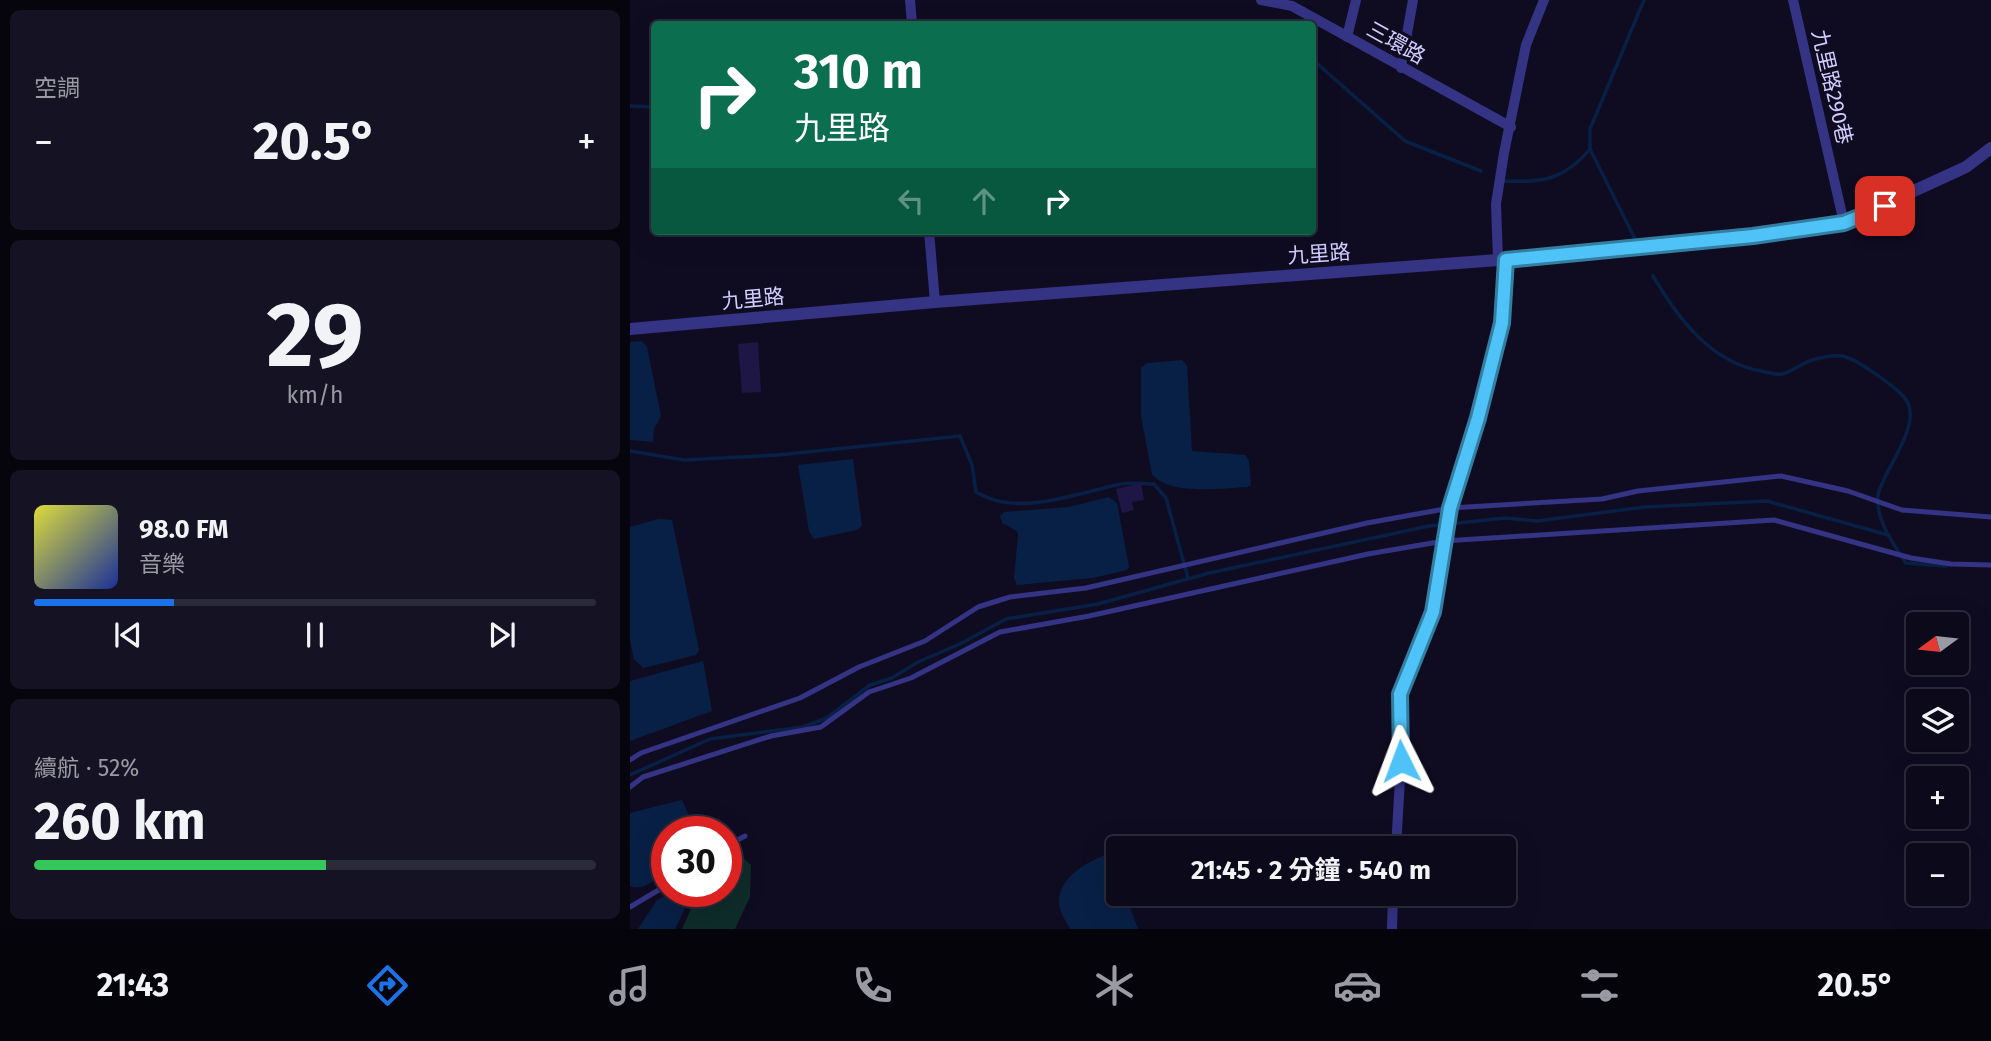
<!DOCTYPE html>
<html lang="zh-TW">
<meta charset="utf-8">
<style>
body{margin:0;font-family:"Fira Sans","Noto Sans TC",sans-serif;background:#141223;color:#f1f3f6;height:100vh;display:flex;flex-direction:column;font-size:26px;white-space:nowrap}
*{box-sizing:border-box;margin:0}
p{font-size:23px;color:#9a9aa2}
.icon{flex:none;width:38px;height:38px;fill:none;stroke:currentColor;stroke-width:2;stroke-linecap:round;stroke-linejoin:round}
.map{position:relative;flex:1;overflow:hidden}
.side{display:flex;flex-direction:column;gap:10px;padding:10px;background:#06050e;width:630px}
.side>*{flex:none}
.guide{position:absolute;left:21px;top:21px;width:665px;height:214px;border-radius:7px;box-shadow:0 7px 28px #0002,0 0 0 2px #2b2a39;background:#0b6e4f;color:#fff;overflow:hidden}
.needle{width:46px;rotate:255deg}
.controls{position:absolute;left:1276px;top:612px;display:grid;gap:14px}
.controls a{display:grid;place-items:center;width:63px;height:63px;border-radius:7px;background:#0b091a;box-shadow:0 7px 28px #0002,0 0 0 2px #2b2a39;font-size:35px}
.speed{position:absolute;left:21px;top:816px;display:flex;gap:14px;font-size:35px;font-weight:700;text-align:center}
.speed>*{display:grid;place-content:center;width:91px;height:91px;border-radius:50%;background:#0b091a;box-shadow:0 7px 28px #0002,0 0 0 2px #2b2a39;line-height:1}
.speed .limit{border:10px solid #d22;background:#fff;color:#111}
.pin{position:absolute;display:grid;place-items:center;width:60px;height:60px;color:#fff;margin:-30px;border-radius:14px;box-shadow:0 4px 10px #0006}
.me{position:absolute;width:77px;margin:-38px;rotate:357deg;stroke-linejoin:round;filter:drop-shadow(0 0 5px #0008)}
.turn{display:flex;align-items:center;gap:24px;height:147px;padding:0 28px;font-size:32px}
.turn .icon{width:91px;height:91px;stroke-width:2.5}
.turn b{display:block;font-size:49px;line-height:60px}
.lanes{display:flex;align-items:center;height:66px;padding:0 28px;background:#0003;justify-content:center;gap:35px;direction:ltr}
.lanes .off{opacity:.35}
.big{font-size:52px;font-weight:700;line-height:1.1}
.side .widget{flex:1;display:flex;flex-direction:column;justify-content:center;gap:10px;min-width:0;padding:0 24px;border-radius:10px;background:#141223}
.side .dial{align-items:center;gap:0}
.dial b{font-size:91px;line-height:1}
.song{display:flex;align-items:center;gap:21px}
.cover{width:84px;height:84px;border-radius:10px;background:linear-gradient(135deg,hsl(60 70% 55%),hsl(230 70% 35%))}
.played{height:7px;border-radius:4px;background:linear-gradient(90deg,#1a73e8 25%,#2b2a39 25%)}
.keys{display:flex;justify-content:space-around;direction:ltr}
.heat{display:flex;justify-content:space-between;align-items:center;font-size:38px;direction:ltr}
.charge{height:10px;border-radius:5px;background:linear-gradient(90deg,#34c759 52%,#2b2a39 0)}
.trip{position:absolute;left:476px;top:836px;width:410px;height:70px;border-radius:7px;background:#0b091a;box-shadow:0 7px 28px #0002,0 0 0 2px #2b2a39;font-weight:700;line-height:70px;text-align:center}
.dock{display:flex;height:112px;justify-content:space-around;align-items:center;background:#04040a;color:#9a9aa2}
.dock .icon{width:49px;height:49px}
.dock .active{color:#1a73e8}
.dock b{font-size:32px;color:#f1f3f6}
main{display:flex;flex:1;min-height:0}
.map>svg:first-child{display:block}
.green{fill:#0e2c2a}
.water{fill:#082045}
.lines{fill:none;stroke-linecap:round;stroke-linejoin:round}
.stream{stroke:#082045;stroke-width:3.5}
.building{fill:#1e1644}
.service{stroke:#343384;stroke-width:5}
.minor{stroke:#343384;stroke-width:10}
.tertiary{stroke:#343384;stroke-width:12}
.route-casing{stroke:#337fa1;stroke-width:18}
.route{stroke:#4fc3f7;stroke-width:12}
.labels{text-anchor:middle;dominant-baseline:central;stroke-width:7;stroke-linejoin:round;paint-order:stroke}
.street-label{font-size:21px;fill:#d1cdff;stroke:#0f0c22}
</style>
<main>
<section class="side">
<div class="widget"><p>空調</p>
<div class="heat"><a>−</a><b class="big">20.5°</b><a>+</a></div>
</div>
<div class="widget dial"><b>29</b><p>km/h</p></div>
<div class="widget">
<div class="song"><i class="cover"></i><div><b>98.0 FM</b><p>音樂</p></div></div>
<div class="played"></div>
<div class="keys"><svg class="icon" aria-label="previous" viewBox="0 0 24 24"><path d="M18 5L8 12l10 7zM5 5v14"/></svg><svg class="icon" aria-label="pause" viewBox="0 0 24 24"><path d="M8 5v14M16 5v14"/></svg><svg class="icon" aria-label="next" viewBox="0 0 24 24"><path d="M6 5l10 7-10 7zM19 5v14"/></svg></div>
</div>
<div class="widget"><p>續航 · 52%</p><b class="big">260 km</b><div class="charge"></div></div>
</section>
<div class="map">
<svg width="1361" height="929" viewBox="0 0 1361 929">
<rect width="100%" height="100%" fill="#0f0c22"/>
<path class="green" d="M99,852L110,855L121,865L120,897L105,929H52L69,891H96V853Z"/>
<g class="water">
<path d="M12,341L17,347L31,416L24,429L23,442L0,440V342Z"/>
<path d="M552,360L557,366L562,451L615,455L619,461L621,485L618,487C593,488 539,496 522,474L511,416V368L517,363Z"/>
<path d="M223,459L232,526L227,530L184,539L179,531L168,465Z"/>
<path d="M479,497L487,503L499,567L497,570L463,578L387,585L384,578L388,535L387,531L372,523L370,516L374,512L438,507Z"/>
<path d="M29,519L42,520L69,650L66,655L13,668L4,659L0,640V527Z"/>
<path d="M73,661L82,711L0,741V681Z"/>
<path d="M52,800L66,831H37V870C26,878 14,892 0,886V813Z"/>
<path d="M479,854L488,875V894H495L508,929H440C436,921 429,912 429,902C428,878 459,860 479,854Z"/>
<path d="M44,891H53L61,896L45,929H8L27,900Z"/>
</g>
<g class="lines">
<g class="stream">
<path d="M682,59L775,141L851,171"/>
<path d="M0,106L24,107"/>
<path d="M875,181C913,183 935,179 960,149"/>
<path d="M1005,239L960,149V129L1014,0"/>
<path d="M1023,276C1048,318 1080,362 1131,371C1137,372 1146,375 1152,374C1164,371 1174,361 1186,359C1193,357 1205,355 1212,356C1226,358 1264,386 1274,397C1296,422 1253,470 1248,495C1245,519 1264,545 1276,563L1316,566"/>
<path d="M0,451L54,460L148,455L330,436L342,465L346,492C388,518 446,493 491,484C501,482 513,484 524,484L536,498L558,578"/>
<path d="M0,775L80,739L173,727L197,718L240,685L262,678L288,662L330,644L376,619L468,604L579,573L799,526L876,518L907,521L1015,507L1137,501L1258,535"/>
</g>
</g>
<g class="building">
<path d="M128,342L131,392L112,393L108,344Z"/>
<path d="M511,483L514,500L502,502L504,510L492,513L486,489Z"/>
</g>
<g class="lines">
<g class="service">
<path d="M0,760L11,753L170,698L229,667L295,641L348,607L380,597L456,588L737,523L820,508L972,499L1008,491L1151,476L1218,491L1272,510L1361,517"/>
<path d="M0,787L13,777L141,736L191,727L239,692L281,678L370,632L459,616L738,554L814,541L1144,520L1281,558L1321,564L1361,565"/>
<path d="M96,846L115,836"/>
<path d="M0,907L37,885"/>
</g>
<g class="minor">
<path d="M280,0L282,24"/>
<path d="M631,0L662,6L881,127"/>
<path d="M1163,0L1214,223"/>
<path d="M717,37L726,0"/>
<path d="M771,68L783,0"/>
<path d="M299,231L305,302"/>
<path d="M868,260L866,204L874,153L896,45L914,0"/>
<path d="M766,849L771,761L770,694L803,612L820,508L848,418L872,323L876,260"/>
<path d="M762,929L763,894"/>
</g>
<path class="tertiary" d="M0,329L305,302L948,254L1123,236L1214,223L1336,167L1361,148"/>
</g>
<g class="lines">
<g class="route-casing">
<path id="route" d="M771,761L770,694L803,612L820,508L848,418L872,323L876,260L1123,236L1214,223L1255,206"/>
</g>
<use href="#route" class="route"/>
</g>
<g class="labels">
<g class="street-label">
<text transform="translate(766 43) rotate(29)">三環路</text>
<text transform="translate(1202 87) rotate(77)">九里路290巷</text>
<text transform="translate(689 254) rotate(-4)">九里路</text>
<text transform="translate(123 299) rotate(-5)">九里路</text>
</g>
</g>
</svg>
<div class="controls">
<a><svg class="needle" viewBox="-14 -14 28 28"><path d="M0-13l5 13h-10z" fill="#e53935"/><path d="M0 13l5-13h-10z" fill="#9a9aa2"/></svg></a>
<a><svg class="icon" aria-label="layers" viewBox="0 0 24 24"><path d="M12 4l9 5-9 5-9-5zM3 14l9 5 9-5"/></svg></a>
<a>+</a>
<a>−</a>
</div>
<div class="speed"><div class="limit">30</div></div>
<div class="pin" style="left:1255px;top:206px;background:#d93025"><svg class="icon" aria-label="arrive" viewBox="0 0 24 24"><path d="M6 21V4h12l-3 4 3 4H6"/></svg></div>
<svg class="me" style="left:771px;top:761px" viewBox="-20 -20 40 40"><path d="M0-17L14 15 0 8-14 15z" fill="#4fc3f7" stroke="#fff" stroke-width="4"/></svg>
<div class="trip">21:45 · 2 分鐘 · 540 m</div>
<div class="guide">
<div class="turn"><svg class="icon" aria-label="right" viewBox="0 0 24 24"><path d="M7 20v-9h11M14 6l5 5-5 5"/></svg><div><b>310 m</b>九里路</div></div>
<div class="lanes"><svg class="icon off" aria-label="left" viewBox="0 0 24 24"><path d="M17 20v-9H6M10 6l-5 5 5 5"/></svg><svg class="icon off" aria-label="ahead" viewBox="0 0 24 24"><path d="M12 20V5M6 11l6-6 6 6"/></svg><svg class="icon" aria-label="right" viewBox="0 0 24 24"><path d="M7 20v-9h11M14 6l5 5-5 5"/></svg></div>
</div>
</div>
</main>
<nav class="dock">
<b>21:43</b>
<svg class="icon active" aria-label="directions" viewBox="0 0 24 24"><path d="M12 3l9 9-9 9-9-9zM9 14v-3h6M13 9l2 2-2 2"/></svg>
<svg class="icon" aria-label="music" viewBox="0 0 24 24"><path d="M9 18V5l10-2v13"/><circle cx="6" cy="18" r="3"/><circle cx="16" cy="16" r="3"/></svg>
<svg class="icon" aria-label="phone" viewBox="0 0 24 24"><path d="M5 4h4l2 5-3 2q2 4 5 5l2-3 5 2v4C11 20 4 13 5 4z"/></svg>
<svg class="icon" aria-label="climate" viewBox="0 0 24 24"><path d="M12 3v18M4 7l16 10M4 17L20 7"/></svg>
<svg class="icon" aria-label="car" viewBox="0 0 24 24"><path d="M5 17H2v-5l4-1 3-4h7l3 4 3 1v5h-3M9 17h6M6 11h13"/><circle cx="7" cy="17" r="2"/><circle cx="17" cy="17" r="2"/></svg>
<svg class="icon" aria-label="filters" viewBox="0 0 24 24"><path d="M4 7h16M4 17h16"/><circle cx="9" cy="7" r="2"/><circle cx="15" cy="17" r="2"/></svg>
<b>20.5°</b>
</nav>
